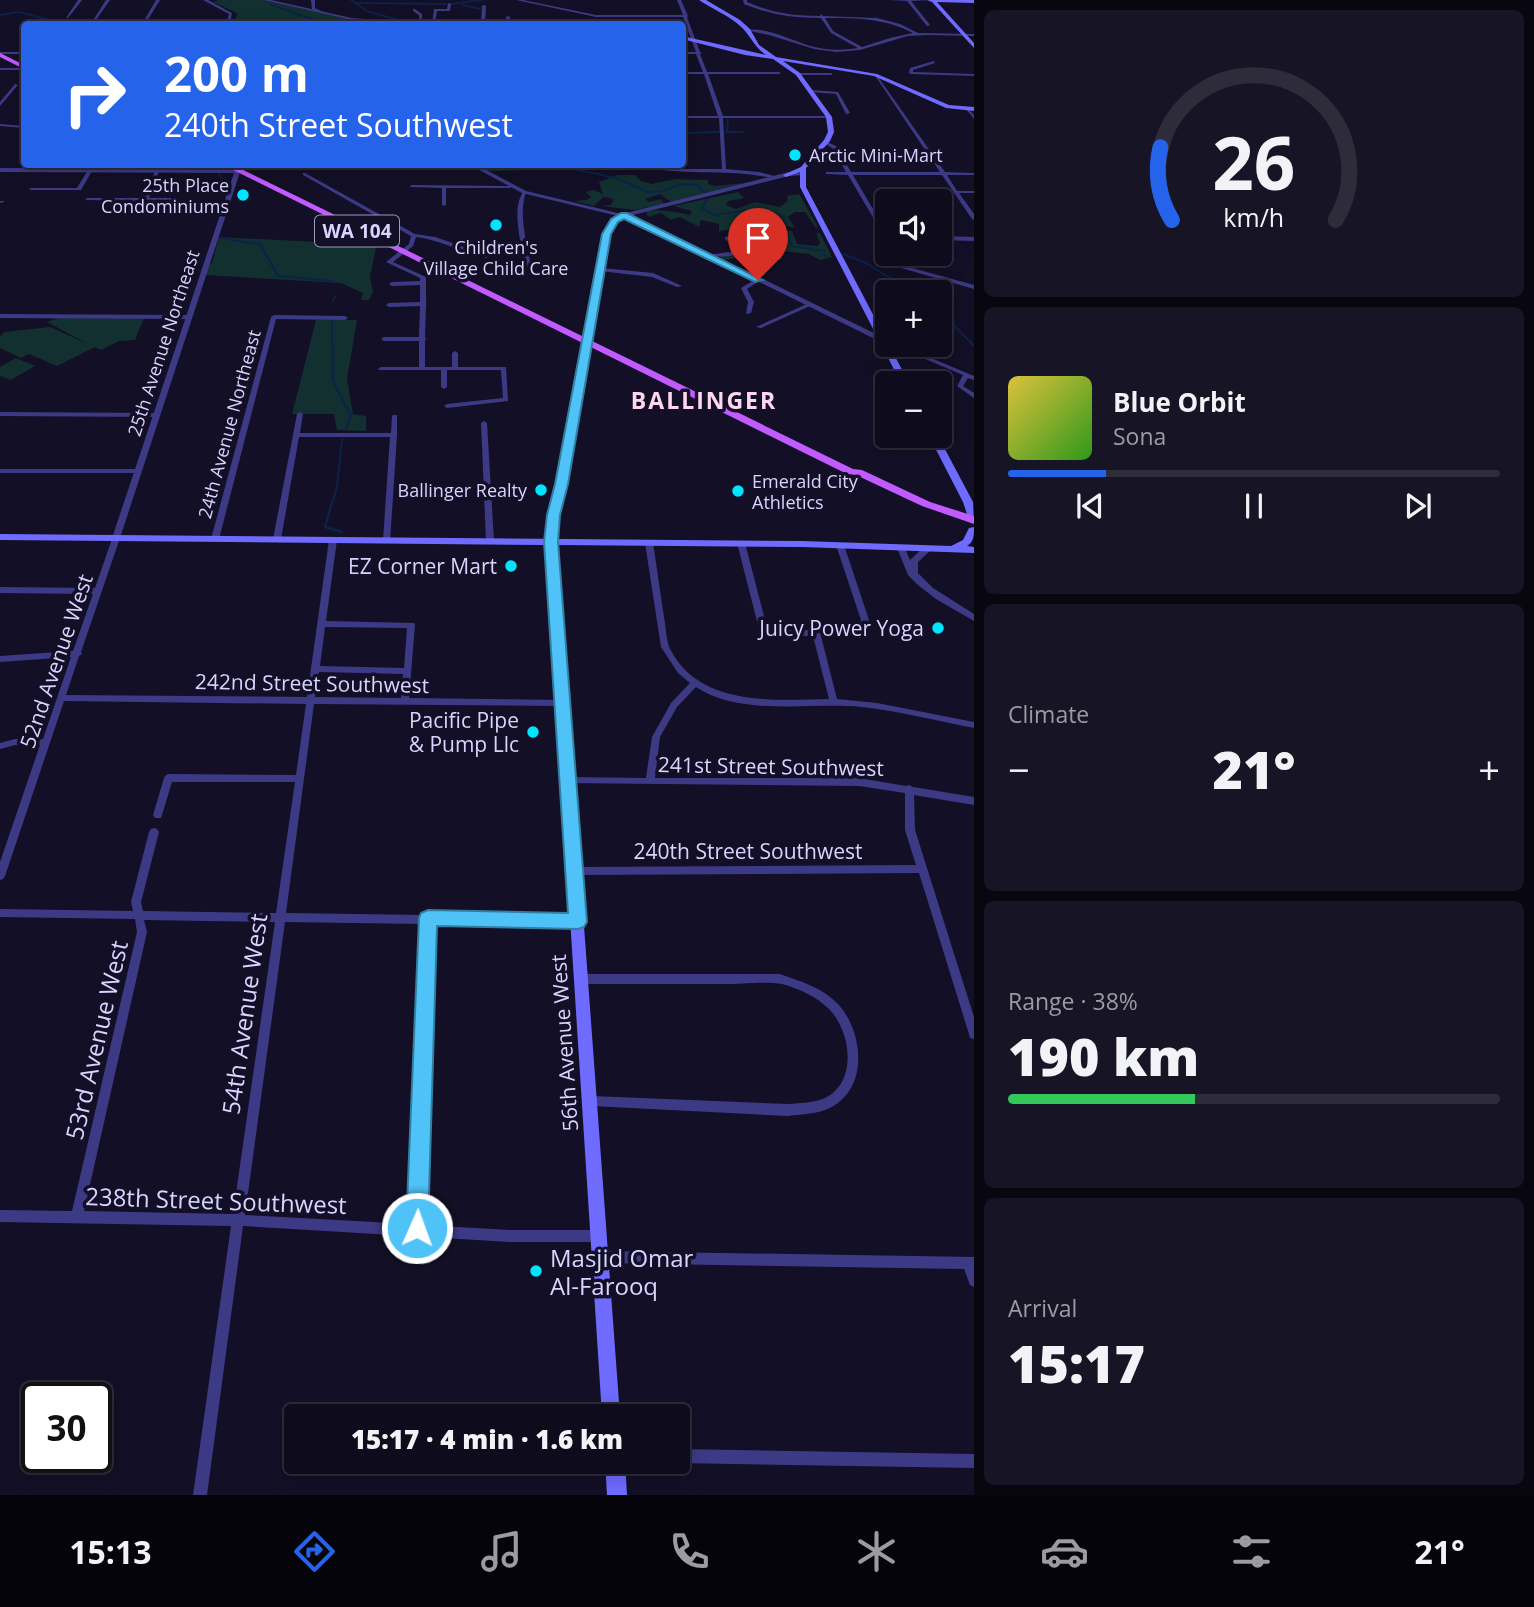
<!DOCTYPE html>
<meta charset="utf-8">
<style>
body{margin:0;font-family:"Open Sans",sans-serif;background:#171425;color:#f1f3f6;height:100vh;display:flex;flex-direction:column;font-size:26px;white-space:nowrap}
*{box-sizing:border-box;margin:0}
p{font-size:23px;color:#9b9ba3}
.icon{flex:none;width:38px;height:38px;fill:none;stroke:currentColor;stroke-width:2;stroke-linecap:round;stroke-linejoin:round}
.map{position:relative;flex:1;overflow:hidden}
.details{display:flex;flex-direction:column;gap:10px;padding:10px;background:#08060f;width:560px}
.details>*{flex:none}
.hud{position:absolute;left:21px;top:21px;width:665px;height:147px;border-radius:7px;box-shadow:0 4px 18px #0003,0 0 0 2px #2e2b3b;background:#2563eb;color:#fff;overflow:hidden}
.fabs{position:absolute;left:875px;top:189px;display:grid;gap:14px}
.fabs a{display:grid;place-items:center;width:77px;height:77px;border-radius:7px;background:#0e0b1c;box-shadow:0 4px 18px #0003,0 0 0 2px #2e2b3b;font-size:35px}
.speed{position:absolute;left:21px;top:1382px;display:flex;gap:14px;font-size:35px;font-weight:700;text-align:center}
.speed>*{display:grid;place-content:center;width:91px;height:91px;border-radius:50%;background:#0e0b1c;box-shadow:0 4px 18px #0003,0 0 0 2px #2e2b3b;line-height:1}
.speed .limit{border:4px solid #111;border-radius:10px;background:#fff;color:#111}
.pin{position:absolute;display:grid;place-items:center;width:60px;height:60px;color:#fff;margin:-72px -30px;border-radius:50% 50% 50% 0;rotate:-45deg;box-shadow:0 0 7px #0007}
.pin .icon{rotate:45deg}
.me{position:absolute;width:77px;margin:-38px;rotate:2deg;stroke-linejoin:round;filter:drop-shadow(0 0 5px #0008)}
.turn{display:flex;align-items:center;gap:24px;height:147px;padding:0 28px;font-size:32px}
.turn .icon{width:91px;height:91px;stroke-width:2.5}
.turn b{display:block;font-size:49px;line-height:60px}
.big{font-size:52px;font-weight:800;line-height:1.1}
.details .card{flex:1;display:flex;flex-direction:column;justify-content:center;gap:10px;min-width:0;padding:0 24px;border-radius:10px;background:#171425}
.details .dial{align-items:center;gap:0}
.dial svg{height:182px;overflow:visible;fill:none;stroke:#2e2b3b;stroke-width:7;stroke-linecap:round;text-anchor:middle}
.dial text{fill:#f1f3f6;stroke:none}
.song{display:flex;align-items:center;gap:21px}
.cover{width:84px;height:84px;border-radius:10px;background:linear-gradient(135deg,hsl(50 70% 55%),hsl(110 70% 35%))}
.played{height:7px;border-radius:4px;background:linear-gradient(90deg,#2563eb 20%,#2e2b3b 20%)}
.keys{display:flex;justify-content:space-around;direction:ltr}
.heat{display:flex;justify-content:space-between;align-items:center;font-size:38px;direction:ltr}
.charge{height:10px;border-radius:5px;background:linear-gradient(90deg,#34c759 38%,#2e2b3b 0)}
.trip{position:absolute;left:284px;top:1404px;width:406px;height:70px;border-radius:7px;background:#0e0b1c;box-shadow:0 4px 18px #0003,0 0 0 2px #2e2b3b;font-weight:800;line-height:70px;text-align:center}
.tab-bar{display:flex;height:112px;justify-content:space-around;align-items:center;background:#06040b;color:#9b9ba3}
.tab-bar .icon{width:49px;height:49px}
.tab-bar .on{color:#2563eb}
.tab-bar b{font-size:32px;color:#f1f3f6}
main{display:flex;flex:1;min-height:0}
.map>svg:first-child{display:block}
.green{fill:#12302f}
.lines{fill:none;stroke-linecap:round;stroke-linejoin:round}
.stream-far1{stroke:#0c2248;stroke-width:2}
.stream{stroke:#0c2248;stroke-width:2.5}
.minor{fill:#3d3a85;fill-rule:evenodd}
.tertiary{fill:#3d3a85;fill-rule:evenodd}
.secondary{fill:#6f6bff;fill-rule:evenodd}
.primary{fill:#c25bff;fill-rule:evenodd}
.route{fill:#4fc3f7;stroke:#337fa1;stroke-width:2}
.poi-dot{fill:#00e5ff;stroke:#130f26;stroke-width:2.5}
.labels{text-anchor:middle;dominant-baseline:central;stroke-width:7;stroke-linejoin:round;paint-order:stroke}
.far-poi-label{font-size:18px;fill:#d9d4ff;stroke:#130f26;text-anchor:start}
.far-street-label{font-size:18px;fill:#d9d4ff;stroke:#130f26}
.shield{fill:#130f26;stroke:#9e99be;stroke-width:2}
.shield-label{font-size:19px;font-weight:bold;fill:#d9d4ff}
.poi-label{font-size:21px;fill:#d9d4ff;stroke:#130f26;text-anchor:end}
.street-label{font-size:21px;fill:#d9d4ff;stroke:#130f26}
.far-district-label{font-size:23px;font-weight:bold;letter-spacing:2px;fill:#ffd6f0;stroke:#130f26}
.near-street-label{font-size:24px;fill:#d9d4ff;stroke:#130f26}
.near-poi-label{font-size:24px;fill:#d9d4ff;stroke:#130f26;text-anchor:start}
</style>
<main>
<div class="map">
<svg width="974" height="1495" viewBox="0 0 974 1495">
<rect width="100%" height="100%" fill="#130f26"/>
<g class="green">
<path d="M218,0H261L360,21L350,24H264L266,21L236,20L237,13L213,2Z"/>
<path d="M475,165H593L582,169L487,171Z"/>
<path d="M618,175H635L641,181L651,184L675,179L708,180V184L715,186L745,183L671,202L660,194L645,199L649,202L661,199L664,204L634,210L602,206L611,205L614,199L603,197L594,206L574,201L587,200L591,197L586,192L593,190L603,194L599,182Z"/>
<path d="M738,192L744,198L728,201L726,205L736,209L755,202L780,207L788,201L787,196L799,194L818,227L816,228L805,212H795L788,217L795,228L781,225L778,218L746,215L738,220L745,225L757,227L759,232L769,234L776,245L784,244L779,229L792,231L797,244L818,246L820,243L816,233H820L832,257L820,260L809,254L782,251V260L760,255L723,260L718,254L758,253L766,248C759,235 732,225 719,232V224L701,220L699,227L680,217L671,220L661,213L648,217L646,211C662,209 676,212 690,215L692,211L673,206Z"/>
<path d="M219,237L357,244L359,242L354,238L364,239L376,248L370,277L373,292L369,300H361L363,293L341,283L205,275L208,265L212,263Z"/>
<path d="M59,318H144L135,340L119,341L101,350L95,347L57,366L29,354L21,358L0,348V337L4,332L50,327L88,344L47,322Z"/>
<path d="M316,320H357L347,379L353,414L366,416V431L337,430L334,414H292Z"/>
<path d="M16,358L35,366L11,380L0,376V367Z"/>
</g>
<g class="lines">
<g class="stream-far1">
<path d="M351,0L367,11L398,20"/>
<path d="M355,3L446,4"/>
<path d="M451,4L481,0"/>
<path d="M271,5L315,20L311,24"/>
<path d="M463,5L480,9"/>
<path d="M0,15L19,12L58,22"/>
<path d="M415,24H429"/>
<path d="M727,131L728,120"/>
<path d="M726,132H743"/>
<path d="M682,133L719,132"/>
<path d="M208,164V167"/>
<path d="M551,164L616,178L648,192L665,191L680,184L698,185L704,192"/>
<path d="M218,173L227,185"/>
<path d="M707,200L702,208L714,215L756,209L783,217L785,225"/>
<path d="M786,231L792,246L825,251"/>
<path d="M220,238L260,244L278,276L332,281"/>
<path d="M824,254L826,257"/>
<path d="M843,254L866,263L913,292"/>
<path d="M333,301L335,296"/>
<path d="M940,311L974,346"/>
<path d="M332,320L333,381L351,416L345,430"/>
<path d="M332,504L337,487L342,439"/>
</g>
<path class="stream" d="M332,502L325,527L342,532"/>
<g class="minor">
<path d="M78,0H82L68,18H66Z"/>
<path d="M106,0H110L96,20L145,19L156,0H160L147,21L92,22Z"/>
<path d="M203,0H208L232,13L230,24H226V23L178,24L179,22L227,21L229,14Z"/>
<path d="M311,0H315V8L323,12V14L312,9Z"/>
<path d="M516,0H523L596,15H683L677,0H681L688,16L687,17L700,52L702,53L700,54L707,72H779L781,73L779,74H708L723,116H829L831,117L829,118H723L726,169L759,172L778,177V178L776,179C729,167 684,178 637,165L646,164L672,169H722L719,118H682V116H718L704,74H682V72H703L696,54H682V52H696L683,17H596Z"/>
<path d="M743,0H747V2C772,13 793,16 820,16L821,14L823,16L877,18L900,24L918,33L974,34V36L927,35L908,36L860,50L836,52L814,49L769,35L746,30C766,27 788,39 807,45C823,50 840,51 858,48L831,33L821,18C791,18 772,15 744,4ZM825,18C858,18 883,18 913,33L890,38L862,47L833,31Z"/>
<path d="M889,0H932L911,1L930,25L927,26L907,1Z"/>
<path d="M448,3L451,4L450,11H437L435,23L432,24L434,9H447Z"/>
<path d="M484,5L486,6L485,24H481L482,6Z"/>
<path d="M413,9H415L422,14V23H420L419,15L413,11Z"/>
<path d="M508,16L510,17L511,24H507L506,17Z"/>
<path d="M934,61L935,63L913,70V72L974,74V76L911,74L909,73L910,68Z"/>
<rect x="0" y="68" width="24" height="2"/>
<path d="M798,73H831L833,74L831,75H797Z"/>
<path d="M874,74H876L945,172L974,173V175H947L957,191H974V193H959L974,214V220L972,219L942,175H853L887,233V239L885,238L848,175L826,174V172H846L832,148L823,142L825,141L836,146L851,172H940Z"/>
<path d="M15,84L18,85L0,106V102Z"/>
<path d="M811,90L838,92L850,113L846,114L836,94L810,92Z"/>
<path d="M968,108L974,115V119L966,109Z"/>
<path d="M0,124L24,126V128L0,126Z"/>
<path d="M138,164L147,165L145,172H141L142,167Z"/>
<path d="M311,164H347V165L345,166Z"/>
<path d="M413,164L391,166L389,165V164Z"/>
<path d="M88,170L92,171L81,190H31L29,189L31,188H77Z"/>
<path d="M157,170L159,171L149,198H177V200L145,201L87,200L85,199L87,198H144L155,171Z"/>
<path d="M305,173L415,234L435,237L488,255L489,256L486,258C462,252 440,240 416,237L413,246L393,262L426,277V303L427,304L426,305L425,338L427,339L425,340V367H452V353L455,351L458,353V367H506L508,401L447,408L444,406L447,404L503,398L501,370H447V387L444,389L441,387V370H379L378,369L381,367H419V341H384L381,339L384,337H419L420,306L389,307L386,305L389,303L420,302V285L392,286L389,284L392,282L420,281V278L386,262L409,244L411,236L303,175V173Z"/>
<path d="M412,185L510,186L512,187L510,188H446V205L444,206L442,205V188L410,187V186Z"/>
<path d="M524,191L526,192C518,216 527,242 531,266L528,268L525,266C522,245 510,208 524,191Z"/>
<path d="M0,201H4V202L0,203Z"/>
<path d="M727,236L743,249V251L731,256L707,257V255L730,252L737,250L725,239V237Z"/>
<path d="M940,236L974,237V241L940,240Z"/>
<path d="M894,254H898L905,266L974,285V289L901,268Z"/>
<path d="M602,268L653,273L682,286L677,287L652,277L600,271L599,270Z"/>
<path d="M756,279L761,280L747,289L754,302L751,313L746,314L748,302L741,288Z"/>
<path d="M807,304L812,305L761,328L756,327Z"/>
<path d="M0,314L188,315L191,317L188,319L0,318Z"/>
<path d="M274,315L345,316L348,318L345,320L276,319L219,539L218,541H212L211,539L271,317Z"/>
<path d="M871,315L887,316V320L869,318V316Z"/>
<path d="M892,345H900L974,376V380L968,378L963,386L974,393V398L957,386L963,375Z"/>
<path d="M0,412L156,413L159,415L156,417L0,416Z"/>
<path d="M300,412L303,414L300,433H391L392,416L393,415H397V435L390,542H384L383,540L390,437H299L281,539L280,541H274L273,539L297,414Z"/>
<path d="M484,421L487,423L494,541L490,543L486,541L481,423Z"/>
<path d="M0,469H137L140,471L137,473H0Z"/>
<path d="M113,536H119L120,538L81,652L82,654L79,656L66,695L307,697L329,540L333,538L337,540L326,621L414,623L415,625L409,698L561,700L565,703L561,706L314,704L286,913L424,915L428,914L432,915L578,918L582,919L583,922L582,925L578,926L433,924L423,1225L510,1230H599L603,1232L605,1236L603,1240L599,1242H510L243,1226L207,1495H193L231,1226L0,1222V1210L72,1211L137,932L135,919L0,917V909L133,911L131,902L149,832L151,829L154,828L157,829L159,832L141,902L143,911L276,913L295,782H172L161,818H155L153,815L164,778L165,776L168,774L296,775L306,704L64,701L5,876L3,879L0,880V862L40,745H15L0,749V743L15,739H43L71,657L0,662V656L73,651L93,594L0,593V587L95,588ZM325,627L407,628L404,668L320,666ZM319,672L403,674L401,698L315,697ZM144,920L275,922L233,1214L84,1211L147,932ZM285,922L423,924L411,1224L245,1215Z"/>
<path d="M646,541H649L653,543C657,568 660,592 664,617C666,627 666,640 670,649C700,707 773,700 829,699L813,636C792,636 772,637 757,621L737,543L741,541L745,543L765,620L776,627L786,630H851L859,626L861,620L836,545L840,543L844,545L869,620L866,630L852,636H821L837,699L877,703L974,722V728C937,721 899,711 862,707C810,702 742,717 696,687L677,707L660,737L655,778H859L906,786L909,785L913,787L974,797V805L914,795L915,830L974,1017V1039L970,1038L969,1034L919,873L575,875L572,874L570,871L572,868L575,867L916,865L905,830V793L859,786L563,783L562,781L563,779L566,777L646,778L652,737L671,703L690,683L678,673L661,647L645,543Z"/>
<path d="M583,974H780C800,981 823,988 838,1004C862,1030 869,1083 835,1105C822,1114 803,1114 788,1116L592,1106L588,1105L586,1101L588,1097L592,1096L788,1104C800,1103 814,1103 825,1098C858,1082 851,1031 829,1009C817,997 798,988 782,984C767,981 739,984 723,984C676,984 630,984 583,984L579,982L578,979L579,976Z"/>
<path d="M600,1251L974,1257V1287L970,1285L964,1269L600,1263L596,1261L594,1257L596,1253Z"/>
<path d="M677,1449L974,1454V1468L677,1463L673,1461H677Z"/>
</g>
<g class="tertiary">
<path d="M263,0H271L352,18L392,21L390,22L352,20Z"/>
<rect x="0" y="52" width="24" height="2"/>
<path d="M243,164H249L240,172L120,538L116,541L113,540L112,538L234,173L0,172V168L236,169Z"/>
<path d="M468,164H475L526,191L622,214L789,172L803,173V175L789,176L629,216L642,220L886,339L879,341L638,222L623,218L617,221L610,234L566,484L557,515L555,542L554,544H548L547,542L549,515L558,484L604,234L613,219L618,216L522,193Z"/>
<path d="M901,545L904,546L910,560L924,547H930V551L918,562V573L933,588L974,614V621L936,599L918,585L908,575L897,548Z"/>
</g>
<g class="secondary">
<path d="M699,0H706L740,20L750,29L759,45L776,57L877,74L949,105L974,107V111L946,108L874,76L783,61L800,73L832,117L834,132L830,141L806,168V187L887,341V345H889L909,383H901L800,187V172L786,177L783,175L801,167L824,140L828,132L826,117L796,75L773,59L745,55L682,39V36L766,55C753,46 751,35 739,25C728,15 712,9 699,0Z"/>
<path d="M927,0H974V3L937,2L974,43V48L932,2Z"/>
<path d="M559,19L590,22L593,24H529Z"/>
<path d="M388,20L454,22L457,24L390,23Z"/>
<path d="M929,436H938L973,502L974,523L969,520L963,502Z"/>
<path d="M974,527C974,535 974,542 967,546L974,547V553L802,547L556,545L620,1416H602L546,545L0,540V534L802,541L951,546L963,540L969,528Z"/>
<path d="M605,1461H625L627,1495H607Z"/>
</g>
<g class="primary">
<path d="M0,53L24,65V69L0,57Z"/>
<path d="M221,164H231L853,469L862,470L930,502L974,516V524L922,506L856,475L847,474Z"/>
</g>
</g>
<path class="route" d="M621,213H627L763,280L755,282L624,219L618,222L611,234L568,484L560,515L558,542L587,922L584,927L578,929L437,926L428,1228L425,1236L417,1239L410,1236L406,1228L419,918L421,913L428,910L568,913L544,542L547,515L555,484L602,234L611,219Z"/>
<g class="poi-dot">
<circle cx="795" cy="155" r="7"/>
<circle cx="243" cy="195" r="7"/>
<circle cx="496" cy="225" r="7"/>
<circle cx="541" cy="490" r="7"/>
<circle cx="738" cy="491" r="7"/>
<circle cx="511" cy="566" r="7"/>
<circle cx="938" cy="628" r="7"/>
<circle cx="533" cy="732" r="7"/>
<circle cx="536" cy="1271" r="7"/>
</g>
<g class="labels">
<g class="far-poi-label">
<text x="809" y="155">Arctic Mini-Mart</text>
<text x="229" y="185" text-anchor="end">25th Place<tspan x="229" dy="21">Condominiums</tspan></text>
<text x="496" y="247" text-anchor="middle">Children's<tspan x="496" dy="21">Village Child Care</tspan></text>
<text x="752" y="481">Emerald City<tspan x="752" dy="21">Athletics</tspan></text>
<text x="527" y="490" text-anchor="end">Ballinger Realty</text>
</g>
<g class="far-street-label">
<text transform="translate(163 343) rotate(-72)">25th Avenue Northeast</text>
<text transform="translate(229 424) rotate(-75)">24th Avenue Northeast</text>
</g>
<rect class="shield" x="315" y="215.5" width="84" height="31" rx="5"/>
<g class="shield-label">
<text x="357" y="231">WA 104</text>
</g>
<g class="poi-label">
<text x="497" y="566">EZ Corner Mart</text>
<text x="924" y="628">Juicy Power Yoga</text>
<text x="519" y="720">Pacific Pipe<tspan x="519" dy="24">&amp; Pump Llc</tspan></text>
</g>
<g class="street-label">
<text transform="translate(56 661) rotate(-71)">52nd Avenue West</text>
<text transform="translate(312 683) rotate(1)">242nd Street Southwest</text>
<text transform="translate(771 766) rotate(1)">241st Street Southwest</text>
<text x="748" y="851">240th Street Southwest</text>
<text transform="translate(564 1043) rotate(-94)">56th Avenue West</text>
</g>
<g class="far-district-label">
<text x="704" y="400">BALLINGER</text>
</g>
<g class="near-street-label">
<text transform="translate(244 1014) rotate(-82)">54th Avenue West</text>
<text transform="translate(96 1040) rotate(-77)">53rd Avenue West</text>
<text transform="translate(216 1200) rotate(2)">238th Street Southwest</text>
</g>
<g class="near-poi-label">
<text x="550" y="1257">Masjid Omar<tspan x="550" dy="28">Al-Farooq</tspan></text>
</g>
</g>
</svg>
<div class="fabs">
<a><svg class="icon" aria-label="sound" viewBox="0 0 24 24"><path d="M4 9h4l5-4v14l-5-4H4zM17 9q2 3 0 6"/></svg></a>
<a>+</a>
<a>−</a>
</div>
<div class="speed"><div class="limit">30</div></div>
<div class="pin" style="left:758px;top:280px;background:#d93025"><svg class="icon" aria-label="arrive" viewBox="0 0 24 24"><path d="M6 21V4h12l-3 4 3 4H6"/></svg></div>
<svg class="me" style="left:417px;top:1228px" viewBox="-20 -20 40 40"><circle r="17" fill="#4fc3f7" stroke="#fff" stroke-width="3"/><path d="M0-11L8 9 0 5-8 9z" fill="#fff"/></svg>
<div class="trip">15:17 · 4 min · 1.6 km</div>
<div class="hud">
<div class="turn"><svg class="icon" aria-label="right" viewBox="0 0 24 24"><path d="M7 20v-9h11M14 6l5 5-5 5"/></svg><div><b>200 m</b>240th Street Southwest</div></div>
</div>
</div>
<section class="details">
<div class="card dial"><svg viewBox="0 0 100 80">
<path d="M14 69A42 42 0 1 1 86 69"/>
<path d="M14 69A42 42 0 0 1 9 37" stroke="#2563eb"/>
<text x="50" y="56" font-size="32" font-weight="700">26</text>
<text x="50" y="72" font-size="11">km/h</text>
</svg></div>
<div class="card">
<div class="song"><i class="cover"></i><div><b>Blue Orbit</b><p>Sona</p></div></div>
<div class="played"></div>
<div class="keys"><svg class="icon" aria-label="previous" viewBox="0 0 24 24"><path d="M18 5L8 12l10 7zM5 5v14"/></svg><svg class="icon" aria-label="pause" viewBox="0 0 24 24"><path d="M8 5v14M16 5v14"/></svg><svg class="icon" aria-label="next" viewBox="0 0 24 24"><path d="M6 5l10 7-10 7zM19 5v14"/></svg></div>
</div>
<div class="card"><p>Climate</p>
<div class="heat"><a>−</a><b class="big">21°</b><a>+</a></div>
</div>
<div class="card"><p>Range · 38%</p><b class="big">190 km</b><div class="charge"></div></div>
<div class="card"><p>Arrival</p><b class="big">15:17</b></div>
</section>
</main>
<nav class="tab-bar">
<b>15:13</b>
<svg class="icon on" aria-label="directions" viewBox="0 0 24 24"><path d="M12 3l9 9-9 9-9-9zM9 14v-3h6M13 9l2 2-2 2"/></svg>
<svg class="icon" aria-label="music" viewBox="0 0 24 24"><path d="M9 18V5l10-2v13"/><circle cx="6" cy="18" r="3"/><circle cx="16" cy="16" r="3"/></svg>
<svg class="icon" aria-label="phone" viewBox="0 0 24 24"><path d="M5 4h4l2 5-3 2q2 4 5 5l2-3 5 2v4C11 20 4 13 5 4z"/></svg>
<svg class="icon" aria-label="climate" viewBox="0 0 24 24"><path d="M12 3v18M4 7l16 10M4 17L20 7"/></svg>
<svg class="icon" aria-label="car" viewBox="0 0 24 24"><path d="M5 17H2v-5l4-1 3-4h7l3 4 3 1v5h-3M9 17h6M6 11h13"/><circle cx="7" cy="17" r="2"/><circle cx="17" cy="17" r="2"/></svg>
<svg class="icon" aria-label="filters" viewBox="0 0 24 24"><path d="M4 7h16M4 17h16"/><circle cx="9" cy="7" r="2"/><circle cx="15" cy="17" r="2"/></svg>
<b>21°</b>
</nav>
